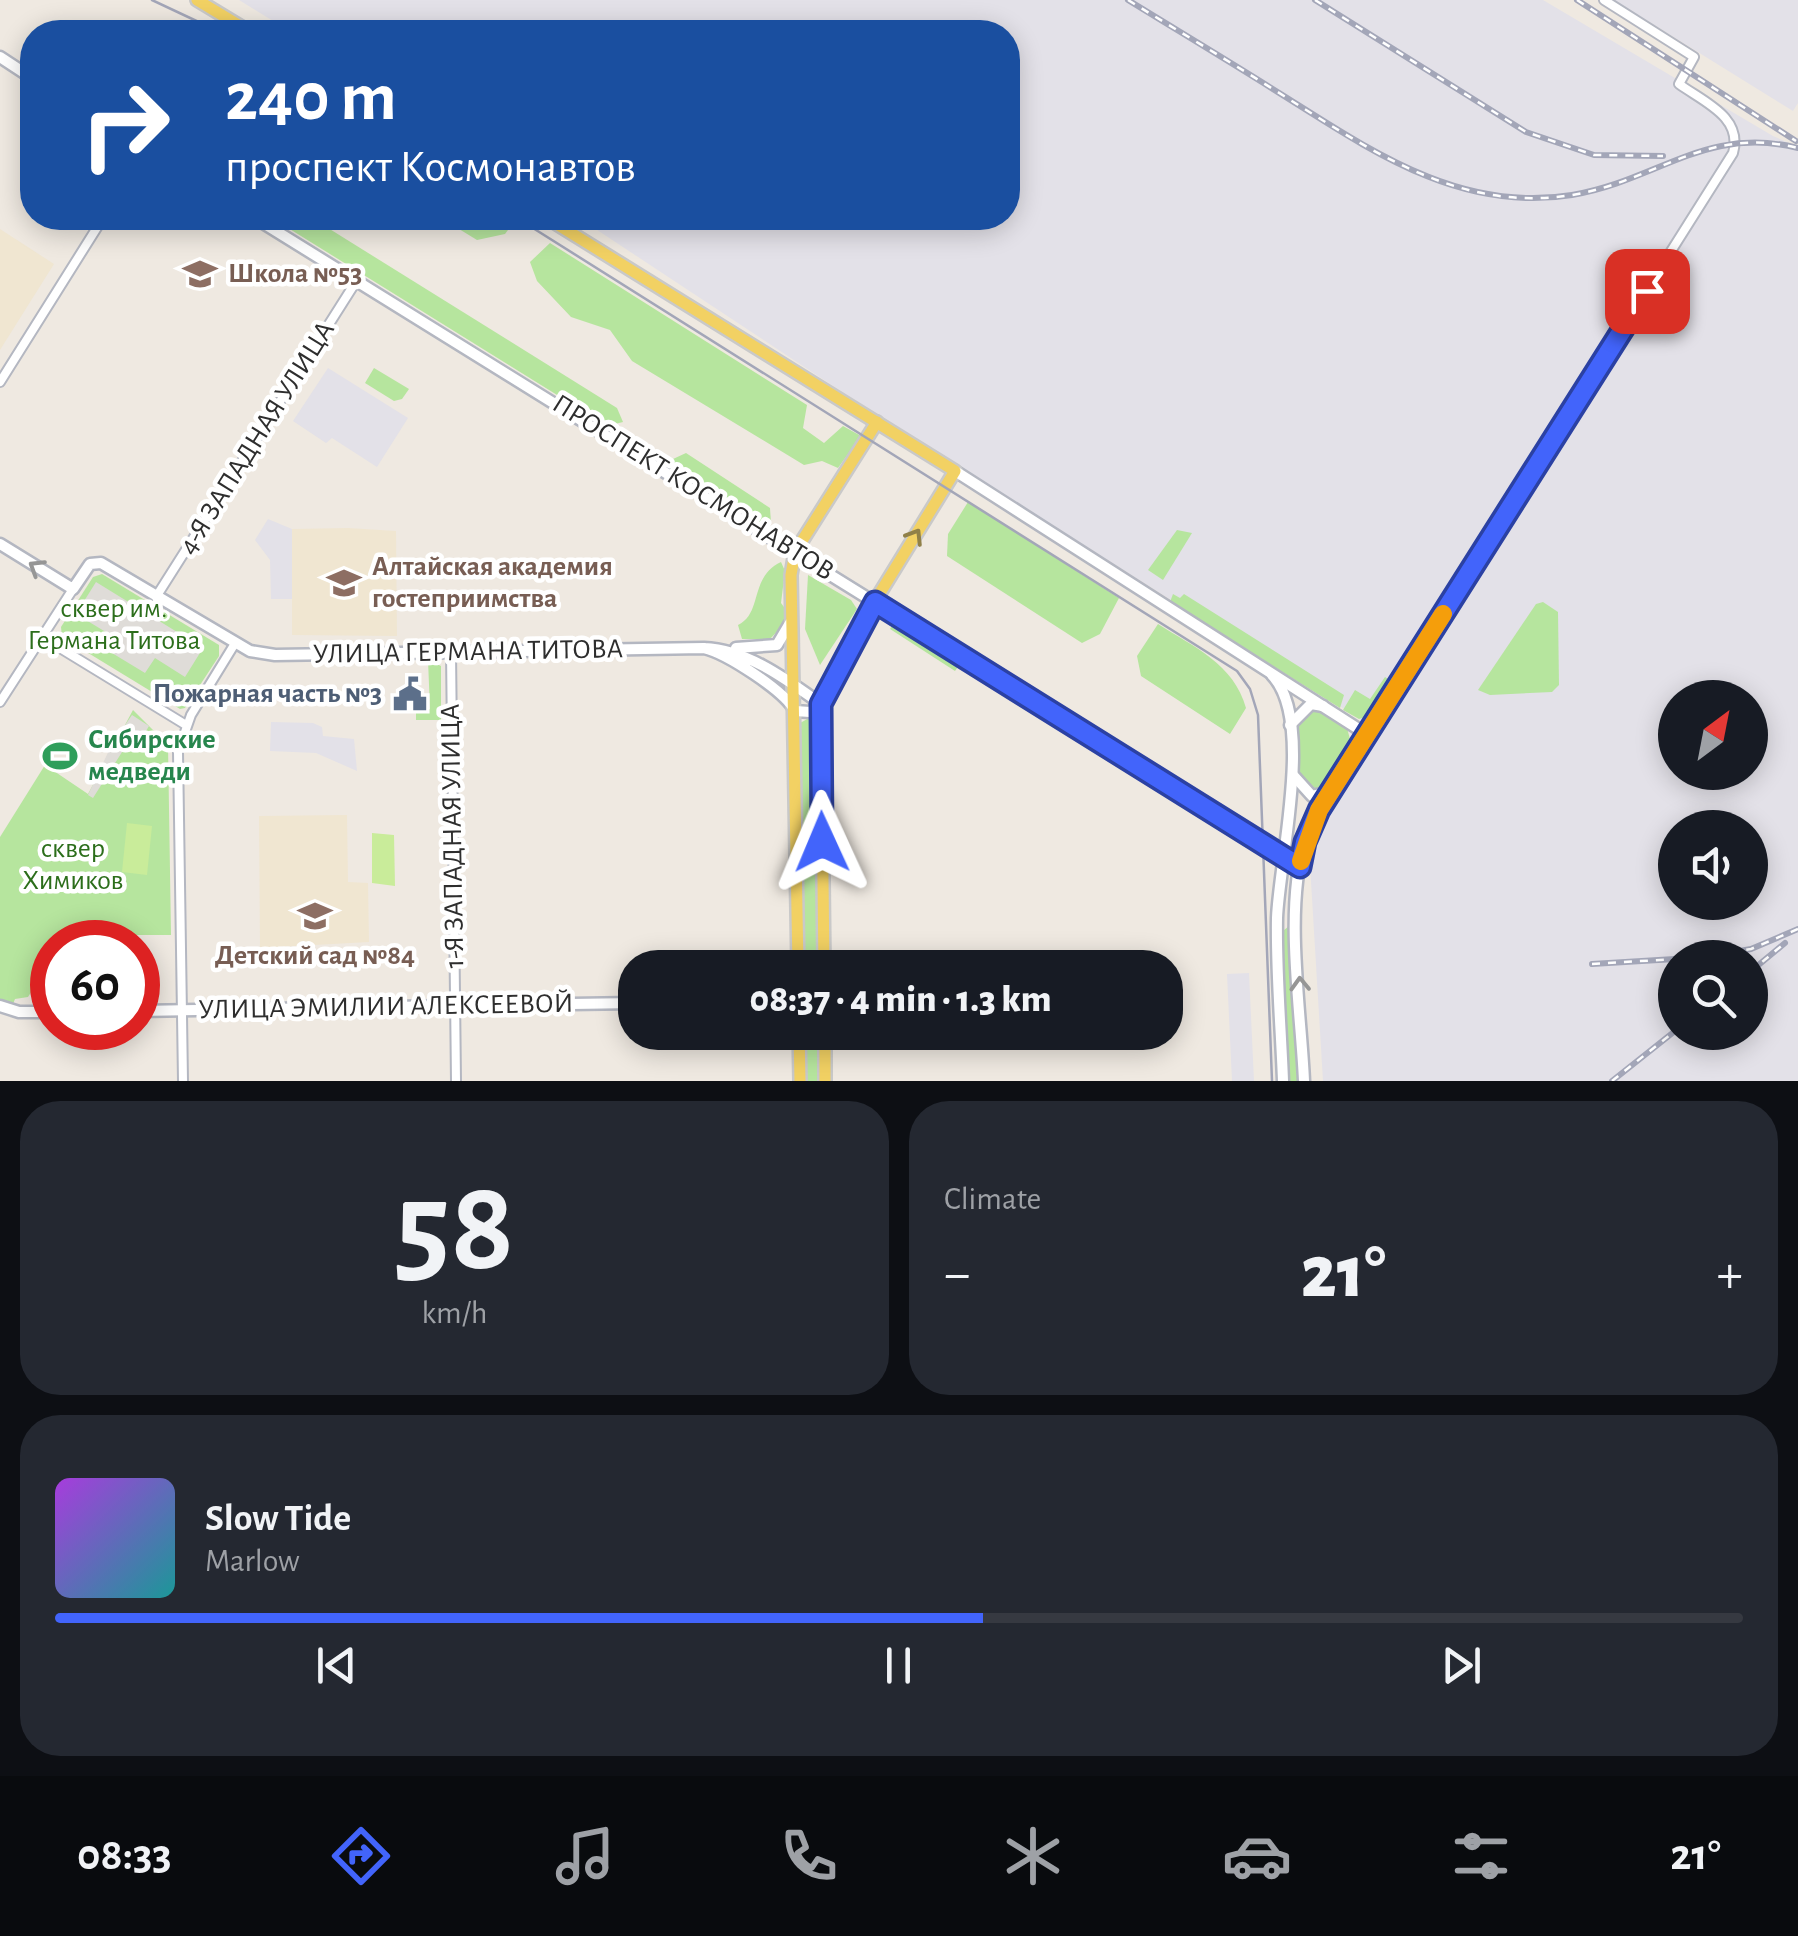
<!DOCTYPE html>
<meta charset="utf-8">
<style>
body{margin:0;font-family:"Alegreya Sans",sans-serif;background:#242831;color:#f1f3f6;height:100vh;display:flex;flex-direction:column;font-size:38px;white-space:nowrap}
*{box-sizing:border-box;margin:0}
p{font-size:32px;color:#9ea1a6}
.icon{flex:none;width:55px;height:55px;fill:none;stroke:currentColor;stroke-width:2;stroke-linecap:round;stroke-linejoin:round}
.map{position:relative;height:1081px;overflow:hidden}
.drawer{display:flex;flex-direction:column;gap:20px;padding:20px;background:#0d0f14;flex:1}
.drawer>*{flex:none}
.guide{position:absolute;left:20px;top:20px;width:1000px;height:210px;border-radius:40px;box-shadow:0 5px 25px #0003;background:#1a4fa0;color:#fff;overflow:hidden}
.needle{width:65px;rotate:32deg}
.buttons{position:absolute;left:1658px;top:680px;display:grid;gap:20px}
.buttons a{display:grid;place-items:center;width:110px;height:110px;border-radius:50%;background:#171b24;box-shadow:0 5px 25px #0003;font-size:50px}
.speed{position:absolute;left:30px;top:920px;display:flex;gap:20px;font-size:50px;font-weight:700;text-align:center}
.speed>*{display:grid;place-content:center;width:130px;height:130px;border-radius:50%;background:#171b24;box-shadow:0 5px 25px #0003;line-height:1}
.speed .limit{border:15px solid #d22;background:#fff;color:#111}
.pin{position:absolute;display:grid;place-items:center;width:85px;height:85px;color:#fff;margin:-42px;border-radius:20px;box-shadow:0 5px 15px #0006}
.me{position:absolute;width:110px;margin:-55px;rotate:359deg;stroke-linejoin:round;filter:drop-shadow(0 0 8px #0008)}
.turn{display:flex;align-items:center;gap:35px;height:210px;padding:0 40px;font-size:45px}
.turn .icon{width:130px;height:130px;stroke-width:2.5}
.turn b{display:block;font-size:70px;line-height:85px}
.big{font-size:75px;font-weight:800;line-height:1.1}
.drawer .widget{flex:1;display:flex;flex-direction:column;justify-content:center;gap:15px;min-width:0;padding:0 35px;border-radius:40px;background:#242831}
.drawer .dial{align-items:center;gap:0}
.dial b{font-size:130px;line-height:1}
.song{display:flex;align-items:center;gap:30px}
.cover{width:120px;height:120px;border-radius:15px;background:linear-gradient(135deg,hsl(280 70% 55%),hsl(180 70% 35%))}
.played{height:10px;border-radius:5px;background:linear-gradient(90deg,#4264fb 55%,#363941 55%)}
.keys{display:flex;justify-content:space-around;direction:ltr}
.heat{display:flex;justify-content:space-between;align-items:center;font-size:55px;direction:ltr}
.drawer .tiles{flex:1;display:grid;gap:20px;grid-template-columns:1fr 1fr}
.widget:last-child{grid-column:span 2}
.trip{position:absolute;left:618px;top:950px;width:565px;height:100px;border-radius:40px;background:#171b24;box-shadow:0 5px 25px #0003;font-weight:800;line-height:100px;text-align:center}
.dock{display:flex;height:160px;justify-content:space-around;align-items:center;background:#090b0e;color:#9ea1a6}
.dock .icon{width:70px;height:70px}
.dock .selected{color:#4264fb}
.dock b{font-size:45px;color:#f1f3f6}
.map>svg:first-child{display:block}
.industrial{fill:#e3e1e8;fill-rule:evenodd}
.education{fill:#f0e6d1}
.green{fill:#b6e59e}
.pitch{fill:#c9ec9a}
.plaza{fill:#dfdcd8}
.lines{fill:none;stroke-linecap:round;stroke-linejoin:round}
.street-casing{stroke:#b4b7c1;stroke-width:12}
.secondary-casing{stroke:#b4b7c1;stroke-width:15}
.primary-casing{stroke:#c9c9c9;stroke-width:16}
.street{stroke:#fff;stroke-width:8}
.secondary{stroke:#fff;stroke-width:10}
.primary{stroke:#f2d163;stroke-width:11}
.tram{stroke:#a3a6b8;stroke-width:2.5}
.rail-casing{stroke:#a3a6b8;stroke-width:6}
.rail{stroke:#fff;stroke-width:2.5;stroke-dasharray:8;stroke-linecap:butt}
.oneway{stroke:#908048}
.oneway2{stroke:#969696}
.route-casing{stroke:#2b41a3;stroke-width:25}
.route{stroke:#4264fb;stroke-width:18}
.slow{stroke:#f59e0b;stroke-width:18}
.labels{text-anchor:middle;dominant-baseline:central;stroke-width:9;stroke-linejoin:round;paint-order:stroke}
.education-label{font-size:28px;font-weight:bold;fill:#785e54;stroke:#fff;text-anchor:start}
.street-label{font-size:28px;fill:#2e2e2e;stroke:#fff}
.park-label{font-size:28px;fill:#2c6e1b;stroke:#fff}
.service-label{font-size:28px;font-weight:bold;fill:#4e5e75;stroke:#fff;text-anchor:end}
.leisure-label{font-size:28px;font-weight:bold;fill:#27864d;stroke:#fff;text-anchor:start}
</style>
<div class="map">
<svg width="1798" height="1081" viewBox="0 0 1798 1081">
<rect width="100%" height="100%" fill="#efe9e1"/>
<g class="industrial">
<path d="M239,0H1543L1773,136L1798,147V1081H1323L1309,848L1325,810L1376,729L871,411L579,218H1008V32H291ZM1675,698H1750V772H1675ZM1675,828H1750V902H1675ZM1675,958H1750V1032H1675Z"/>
<path d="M1614,0H1798V103L1793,111Z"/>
<path d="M328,368L408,418L377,467L332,438L326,443L293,421Z"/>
<path d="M268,519L292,529V599H271L270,560L255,540Z"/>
<path d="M271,722L313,723L322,727L323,736L354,739L357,771L316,753L270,751Z"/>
<path d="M1249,973L1254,1081H1232L1227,974Z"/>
</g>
<g class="education">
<path d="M0,229L54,264L0,350Z"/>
<path d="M348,528L396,531L397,636L292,635V529Z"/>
<path d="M347,815L348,882L368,883L369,942L260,948L259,816Z"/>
</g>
<g class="green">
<path d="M272,218H312L617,408L623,422L607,426Z"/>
<path d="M441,218H508L514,222L505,234L477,240Z"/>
<path d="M550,243L807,405L803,428L824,443L843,426L861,436L838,468L822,461L804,465L632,361L610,330L571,317L537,281L530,262Z"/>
<path d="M374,368L409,389L402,399L394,401L365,383Z"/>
<path d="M686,453L770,508L771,523L760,524L674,469L673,459Z"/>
<path d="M968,502L1119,598L1100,634L1082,643L947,556L948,534Z"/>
<path d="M1177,530L1192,533L1163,580L1148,570Z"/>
<path d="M781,562L785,571L781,603L787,611L786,622L770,639H742L738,625C763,613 749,577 781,562Z"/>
<path d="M102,574L219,645V656L185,708L180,709L62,637L61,627L93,577Z"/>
<path d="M808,575L851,600L857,609L820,665L805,629Z"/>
<path d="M1173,594L1180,598L1184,594L1344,695L1340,708L1170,602Z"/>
<path d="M1543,602L1558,612L1559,685L1552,692L1490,695L1478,690L1536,604Z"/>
<path d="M896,619L962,661L955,671L890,629Z"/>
<path d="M1158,624C1194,647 1234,664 1246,708L1230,734L1141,676L1137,656Z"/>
<path d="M428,660L441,666V720H416V710L430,709Z"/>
<path d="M1385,677L1391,681L1368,716L1359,719L1343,710L1355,690L1370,699Z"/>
<path d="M1315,709L1347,728L1351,743L1318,791L1297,772L1296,721Z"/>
<path d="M133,710L168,745L171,935H86L85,942H52V975H42L28,997L15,999L13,1004L0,999V837L45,765L88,794Z"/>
<path d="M811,717L815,723L817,967H803L800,723Z"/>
<path d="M1289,926L1294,932L1299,1081H1288L1283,931Z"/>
<path d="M803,1033H818V1081H804Z"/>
</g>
<g class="pitch">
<path d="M127,823L152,826L147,875L122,872Z"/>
<path d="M372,833L394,835L395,886L372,883Z"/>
</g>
<g class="plaza">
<path d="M96,582L203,648L185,677L155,658L145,673L112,653L119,640L76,614Z"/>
<path d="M132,715L149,726L137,746L129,741L93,798L88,795L112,744Z"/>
</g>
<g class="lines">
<g class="street-casing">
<g id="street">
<path d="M0,382L103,218"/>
<path d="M156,597L357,280"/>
<path d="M42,637L186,725"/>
<path d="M451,652L456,1081"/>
<path d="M0,702L73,589"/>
<path d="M1362,741L1733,153C1743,117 1704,102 1679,84L1694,57L1604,0"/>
<path d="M183,1081L178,752L191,715L234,645"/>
</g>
</g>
<g class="secondary-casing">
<g id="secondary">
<path d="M0,57L32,78"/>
<path d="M255,218L1301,867"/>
<path d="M955,471L1360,730L1362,741C1342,773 1316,805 1305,842C1284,909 1301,1011 1304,1081"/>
<path d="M0,544L73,589L90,564L101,563L250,651L275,655L704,648C748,650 786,679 821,704L810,712L795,711C785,691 726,653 704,648"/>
<path d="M736,648L777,645L790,623"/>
<path d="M1272,675C1315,720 1279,860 1277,918C1276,972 1281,1027 1283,1081"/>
<path d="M1290,725L1311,704L1323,706"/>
<path d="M1293,775L1312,796L1330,792"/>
<path d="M0,1006L19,1012H52"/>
<path d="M138,1011L635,1003"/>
</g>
</g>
<g class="primary-casing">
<g id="primary">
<path d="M197,0L250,32"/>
<path d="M547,218L955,471L851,640L821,704L824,968"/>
<path d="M798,968L791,575L795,552L877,422"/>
<path d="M799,1032L800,1081"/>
<path d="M825,1032V1081"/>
</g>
</g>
<use href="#street" class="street"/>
<use href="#secondary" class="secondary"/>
<use href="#primary" class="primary"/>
<g class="tram">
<path d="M152,0L220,32"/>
<path d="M517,218L1237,671L1250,689L1258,715L1272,1081"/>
</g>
<g class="rail-casing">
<g id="rail">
<path d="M1128,0C1180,32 1232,63 1284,96C1373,152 1461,213 1572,195C1657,181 1706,125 1798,148"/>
<path d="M1315,0L1526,132L1594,155L1663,156"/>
<path d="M1577,0L1796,141"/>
<path d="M1699,958L1751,949L1798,929"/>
<path d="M1592,964L1675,959"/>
<path d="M1750,972L1785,943"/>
<path d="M1612,1081L1675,1031"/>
</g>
</g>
<use href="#rail" class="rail"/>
</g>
<defs><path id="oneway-chevron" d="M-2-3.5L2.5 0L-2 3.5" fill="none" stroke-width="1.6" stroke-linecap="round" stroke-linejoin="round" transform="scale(2.5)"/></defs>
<use class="oneway" href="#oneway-chevron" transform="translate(915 536) rotate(-58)"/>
<g class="oneway2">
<use href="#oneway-chevron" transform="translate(36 567) rotate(-148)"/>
<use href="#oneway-chevron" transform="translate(1300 984) rotate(-92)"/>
</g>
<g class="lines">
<g class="route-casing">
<path id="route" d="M822,842L821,704L875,602L1300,867L1305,842L1319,810L1647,291"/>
</g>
<use href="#route" class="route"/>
<path class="slow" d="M1301,861L1319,810L1443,614"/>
</g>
<defs>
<g id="school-bare" transform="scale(2.7)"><path d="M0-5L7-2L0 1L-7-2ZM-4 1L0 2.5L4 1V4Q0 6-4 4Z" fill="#8d6e63" stroke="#fff" stroke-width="2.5" paint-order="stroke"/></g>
<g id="university-bare" transform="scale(2.7)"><path d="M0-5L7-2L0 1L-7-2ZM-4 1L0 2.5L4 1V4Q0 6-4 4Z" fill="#8d6e63" stroke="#fff" stroke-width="2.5" paint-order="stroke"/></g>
<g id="civic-bare" transform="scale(2.7)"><path d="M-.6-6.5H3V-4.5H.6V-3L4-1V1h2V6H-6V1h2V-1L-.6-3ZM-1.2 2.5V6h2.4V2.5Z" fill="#5c6f8a" stroke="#fff" stroke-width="2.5" paint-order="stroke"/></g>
<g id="stadium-bare" transform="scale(2.7)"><path d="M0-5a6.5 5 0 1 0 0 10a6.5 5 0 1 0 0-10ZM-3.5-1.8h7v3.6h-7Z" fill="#2e9e5b" stroke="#fff" stroke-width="2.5" paint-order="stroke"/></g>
</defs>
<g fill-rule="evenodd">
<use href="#school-bare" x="200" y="274"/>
<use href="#university-bare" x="344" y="583"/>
<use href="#civic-bare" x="410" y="694"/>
<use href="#stadium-bare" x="60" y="756"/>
<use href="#school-bare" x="315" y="916"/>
</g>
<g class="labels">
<g class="education-label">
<text x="228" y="274">Школа №53</text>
<text x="372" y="567">Алтайская академия<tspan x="372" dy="32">гостеприимства</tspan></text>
<text x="315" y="956" text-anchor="middle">Детский сад №84</text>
</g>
<g class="street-label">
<text transform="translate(257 438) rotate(-58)">4-Я ЗАПАДНАЯ УЛИЦА</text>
<text transform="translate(693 488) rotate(32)">ПРОСПЕКТ КОСМОНАВТОВ</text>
<text transform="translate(468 652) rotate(-1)">УЛИЦА ГЕРМАНА ТИТОВА</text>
<text transform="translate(453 836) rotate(-91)">1-Я ЗАПАДНАЯ УЛИЦА</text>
<text transform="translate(386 1007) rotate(-1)">УЛИЦА ЭМИЛИИ АЛЕКСЕЕВОЙ</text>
</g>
<g class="park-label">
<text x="114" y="609">сквер им.<tspan x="114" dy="32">Германа Титова</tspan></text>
<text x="73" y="849">сквер<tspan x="73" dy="32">Химиков</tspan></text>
</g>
<g class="service-label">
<text x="382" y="694">Пожарная часть №3</text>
</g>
<g class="leisure-label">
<text x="88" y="740">Сибирские<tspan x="88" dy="32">медведи</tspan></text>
</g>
</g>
</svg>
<div class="buttons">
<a><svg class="needle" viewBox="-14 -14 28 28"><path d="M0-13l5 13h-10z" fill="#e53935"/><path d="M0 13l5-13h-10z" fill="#9ea1a6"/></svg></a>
<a><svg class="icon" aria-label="sound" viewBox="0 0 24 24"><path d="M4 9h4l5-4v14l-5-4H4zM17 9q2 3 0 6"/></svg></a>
<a><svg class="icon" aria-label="search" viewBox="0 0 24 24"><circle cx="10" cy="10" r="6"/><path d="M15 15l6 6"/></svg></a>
</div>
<div class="speed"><div class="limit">60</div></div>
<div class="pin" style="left:1647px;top:291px;background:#d93025"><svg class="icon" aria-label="arrive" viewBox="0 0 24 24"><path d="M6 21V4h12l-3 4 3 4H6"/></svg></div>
<svg class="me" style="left:822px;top:842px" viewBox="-20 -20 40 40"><path d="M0-17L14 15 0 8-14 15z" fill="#4264fb" stroke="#fff" stroke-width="4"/></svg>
<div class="trip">08:37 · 4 min · 1.3 km</div>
<div class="guide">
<div class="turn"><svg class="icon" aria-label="right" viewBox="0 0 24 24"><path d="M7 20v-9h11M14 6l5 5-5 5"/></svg><div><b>240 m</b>проспект Космонавтов</div></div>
</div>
</div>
<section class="drawer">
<div class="tiles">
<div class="widget dial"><b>58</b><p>km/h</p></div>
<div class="widget"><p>Climate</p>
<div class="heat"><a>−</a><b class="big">21°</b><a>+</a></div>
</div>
<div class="widget">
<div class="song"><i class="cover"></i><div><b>Slow Tide</b><p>Marlow</p></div></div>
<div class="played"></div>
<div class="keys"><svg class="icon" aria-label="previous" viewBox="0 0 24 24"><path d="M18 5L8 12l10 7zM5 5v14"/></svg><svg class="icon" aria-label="pause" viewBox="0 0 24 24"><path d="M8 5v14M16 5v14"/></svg><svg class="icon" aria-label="next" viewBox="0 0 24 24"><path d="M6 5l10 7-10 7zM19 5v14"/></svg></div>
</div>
</div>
</section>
<nav class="dock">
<b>08:33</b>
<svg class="icon selected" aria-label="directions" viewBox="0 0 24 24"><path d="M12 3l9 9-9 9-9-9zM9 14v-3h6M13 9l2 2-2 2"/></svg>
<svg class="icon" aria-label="music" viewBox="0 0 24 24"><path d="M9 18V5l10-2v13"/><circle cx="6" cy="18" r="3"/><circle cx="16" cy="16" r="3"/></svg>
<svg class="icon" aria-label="phone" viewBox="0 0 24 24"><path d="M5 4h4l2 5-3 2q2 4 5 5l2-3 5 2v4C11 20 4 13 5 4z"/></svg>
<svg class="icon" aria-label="climate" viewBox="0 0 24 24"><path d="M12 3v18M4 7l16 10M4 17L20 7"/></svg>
<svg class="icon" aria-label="car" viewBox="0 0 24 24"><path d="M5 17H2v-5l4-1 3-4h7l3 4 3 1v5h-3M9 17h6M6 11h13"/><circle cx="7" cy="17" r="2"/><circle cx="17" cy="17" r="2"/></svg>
<svg class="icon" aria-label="filters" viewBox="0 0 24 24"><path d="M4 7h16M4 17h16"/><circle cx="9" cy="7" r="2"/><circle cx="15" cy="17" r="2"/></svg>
<b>21°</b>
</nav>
